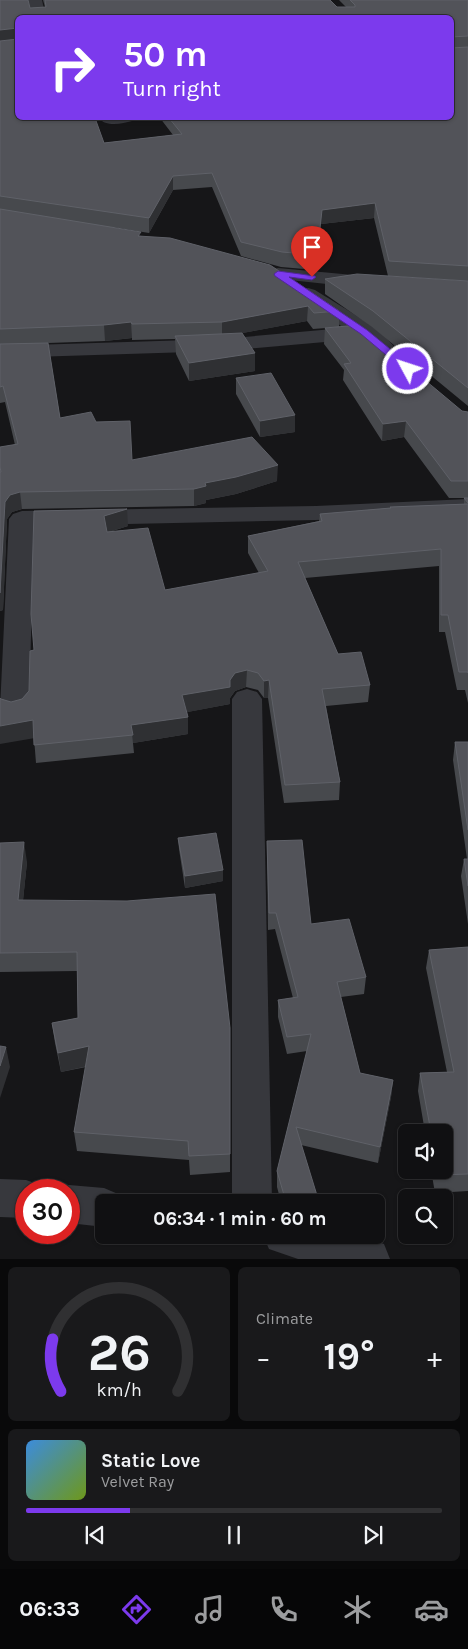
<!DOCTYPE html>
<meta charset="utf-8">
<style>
body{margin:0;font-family:Karla,sans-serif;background:#19191b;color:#f1f3f6;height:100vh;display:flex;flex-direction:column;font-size:19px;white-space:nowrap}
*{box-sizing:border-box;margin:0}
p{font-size:16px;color:#9c9d9f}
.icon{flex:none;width:28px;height:28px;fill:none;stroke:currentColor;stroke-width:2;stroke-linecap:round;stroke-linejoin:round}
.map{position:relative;height:1259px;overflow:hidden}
.sheet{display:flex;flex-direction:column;gap:8px;padding:8px;background:#09090a;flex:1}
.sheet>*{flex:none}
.guide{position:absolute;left:15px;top:15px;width:439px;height:105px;border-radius:8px;box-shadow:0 1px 4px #0004,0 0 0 1px #303032;background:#7c3aed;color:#fff;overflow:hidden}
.tools{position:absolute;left:398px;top:1124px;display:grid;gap:10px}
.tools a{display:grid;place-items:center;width:55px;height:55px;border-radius:8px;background:#101012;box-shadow:0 1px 4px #0004,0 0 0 1px #303032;font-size:25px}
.speed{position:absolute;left:15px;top:1179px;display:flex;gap:10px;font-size:25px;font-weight:700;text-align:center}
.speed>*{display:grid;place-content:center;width:65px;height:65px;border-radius:50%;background:#101012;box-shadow:0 1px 4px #0004,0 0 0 1px #303032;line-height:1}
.speed .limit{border:8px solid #d22;background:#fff;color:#111}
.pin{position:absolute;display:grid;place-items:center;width:42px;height:42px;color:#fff;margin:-51px -21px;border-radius:50% 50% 50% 0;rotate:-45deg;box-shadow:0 0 5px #0007}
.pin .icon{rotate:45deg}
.me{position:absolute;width:55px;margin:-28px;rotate:310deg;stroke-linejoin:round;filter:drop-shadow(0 0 4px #0008)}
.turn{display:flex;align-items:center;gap:18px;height:105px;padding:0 25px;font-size:22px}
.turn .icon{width:65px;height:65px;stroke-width:2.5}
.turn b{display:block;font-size:35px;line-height:42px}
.big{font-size:38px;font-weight:700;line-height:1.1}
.sheet .tile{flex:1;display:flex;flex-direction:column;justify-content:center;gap:8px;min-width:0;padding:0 18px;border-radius:8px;background:#19191b}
.sheet .dial{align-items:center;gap:0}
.dial svg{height:130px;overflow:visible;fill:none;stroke:#303032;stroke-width:7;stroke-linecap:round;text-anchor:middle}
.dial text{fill:#f1f3f6;stroke:none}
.song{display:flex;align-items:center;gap:15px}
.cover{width:60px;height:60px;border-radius:8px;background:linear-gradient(135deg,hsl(210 70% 55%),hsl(80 70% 35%))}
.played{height:5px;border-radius:2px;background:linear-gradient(90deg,#7c3aed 25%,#303032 25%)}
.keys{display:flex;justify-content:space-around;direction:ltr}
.heat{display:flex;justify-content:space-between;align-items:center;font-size:28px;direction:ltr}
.sheet .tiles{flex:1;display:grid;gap:8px;grid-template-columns:1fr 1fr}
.tile:last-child{grid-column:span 2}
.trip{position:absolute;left:95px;top:1194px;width:290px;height:50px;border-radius:8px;background:#101012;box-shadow:0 1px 4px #0004,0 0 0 1px #303032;font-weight:700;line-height:50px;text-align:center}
.tabs{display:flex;height:80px;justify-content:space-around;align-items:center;background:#060607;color:#9c9d9f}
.tabs .icon{width:35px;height:35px}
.tabs .current{color:#7c3aed}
.tabs b{font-size:22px;color:#f1f3f6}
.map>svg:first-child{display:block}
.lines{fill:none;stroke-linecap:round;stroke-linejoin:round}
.minor{fill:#37383d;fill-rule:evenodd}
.wall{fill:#47494d;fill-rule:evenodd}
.shaded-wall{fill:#2f3033}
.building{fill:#525359;stroke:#5f6168}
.route{fill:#7c3aed;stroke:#51269a}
</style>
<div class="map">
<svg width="468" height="1259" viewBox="0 0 468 1259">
<rect width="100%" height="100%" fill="#161618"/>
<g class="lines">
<g class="minor">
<path d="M28,0H42L46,18H32Z"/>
<path d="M99,118H134L132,121C122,124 105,127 99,118Z"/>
<path d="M278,268L364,276L371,278L374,282L371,286L364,288L271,278L268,274L271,270Z"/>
<path d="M308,288L315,290C337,304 381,328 396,349L393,354C378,357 370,347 359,339L222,351L0,358V346L222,339L344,328L301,298L298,294L301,290Z"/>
<path d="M468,499V513L316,520L34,526L29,708L24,715L14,718L4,715L0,709L9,519L13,514L22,511L316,506Z"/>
<path d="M247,689L257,692L262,699L272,1202H232V699L237,692Z"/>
<path d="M0,1179L26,1180L40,1185L42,1190H26V1218L0,1217Z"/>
<path d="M69,1185L104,1188L118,1194L122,1202H104V1227L69,1223V1190H55Z"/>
<path d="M263,1235H357L384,1244L390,1259H298L269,1249Z"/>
</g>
</g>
<g class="wall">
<path d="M0,0L30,8L45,7L43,0H330L337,7H346L339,0H468V281L388,276L374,218L321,224L316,270L281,267L241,256L212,187L173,190L149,233L112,227L141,236L339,311V327L313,329L307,321L242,333L255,371L189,381L176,354L175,339L132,340V338L105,341L48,343L60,418L96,422L132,460L277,481L236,494L206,500V503L194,506L22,509L12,512L7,519L3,610L0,611V447L15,445L5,402L0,403ZM18,18H451V118H160L173,135L104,143Z"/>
<path d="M325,279L468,281V406L372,327L325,294Z"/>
<path d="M325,328L462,411L468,412V498H449L404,437L382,441L343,380L344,370L324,344Z"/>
<path d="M236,378L295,432L260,437L236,394Z"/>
<path d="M464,498H468V703L465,690H457L445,632H439V566L305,578L338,654L370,685L368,702L326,706L340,782L339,800L284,803L268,698H264L258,690L246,687L235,691L230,698V704L187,712L188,717V734L133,743L134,753L36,763L34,738L1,699L11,702L22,699L29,691L34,650V511L128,526L109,532L165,590L259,573L248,553V536L319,521L320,514L390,508V507L464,504Z"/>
<path d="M455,742H468V924L461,876L464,859H467L453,760Z"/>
<path d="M178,838L223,881L185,888L179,849Z"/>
<path d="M267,841L311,924L366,977L364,994L341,997L360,1073L393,1080L391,1097L378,1163L301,1145L319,1202H281L277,1187V1171L307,1051L287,1054L278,1017V1000L293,998L275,929L268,930Z"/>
<path d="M0,843L27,862L23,900L230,1028V1172L190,1175L189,1160L77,1151L74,1132L86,1067L61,1072L55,1043L52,1023L78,1018L77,971L0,972Z"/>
<path d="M468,947V1191L435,1193L431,1170H444V1132H425L418,1091L420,1073L447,1072L426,968L429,950Z"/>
</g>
<g class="shaded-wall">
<path d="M18,28V41L0,43V30Z"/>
<path d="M173,176V190L149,233V218Z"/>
<path d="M375,203L374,218L321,224L316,270L317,255L322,210Z"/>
<path d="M308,306L307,321L222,337V322Z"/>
<path d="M131,322L132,338L105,341L104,325Z"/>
<path d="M255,353V371L189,381V363Z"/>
<path d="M295,415V432L260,437V421Z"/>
<path d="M406,421L404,437L382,441L383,424Z"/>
<path d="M278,465L277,481L236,494L206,500V503L194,506V489L205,483Z"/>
<path d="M20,492L22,509L12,512L7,519L3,610L0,611V593L5,502L10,495Z"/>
<path d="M127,509L128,526L105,533L104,516Z"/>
<path d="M247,670L246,687L235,691L230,698V704L183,713L182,695L230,680L235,673Z"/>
<path d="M269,680L268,698H264V681Z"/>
<path d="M188,717V734L133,743L131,725Z"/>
<path d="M33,720L35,738L0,744V726Z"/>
<path d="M24,842L27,862L21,920L18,900Z"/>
<path d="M223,870V881L185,888V876Z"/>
<path d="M89,1046L92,1065L61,1072L58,1053Z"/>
<path d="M6,1047L10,1067L0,1098V1066Z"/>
<path d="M393,1080L391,1097L378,1163L380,1147Z"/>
</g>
<g class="building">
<path d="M0,0H28L30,8L46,7L45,0H330L337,7H355V5L350,0H468V36L451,37V18H18V28L0,30Z"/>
<path d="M18,39V118H95L104,143L182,134L169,118H451V48L468,47V266L389,261L375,203L322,210L317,255L282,252L241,242L212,173L173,176L149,218L0,196V41Z"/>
<path d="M0,209L141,232L138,236L170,238L270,265L339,311L314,313L308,306L222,322L132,324L131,322L104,325L0,329Z"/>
<path d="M357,274L468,281V388L373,311L325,279Z"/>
<path d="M359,325L462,411L468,412V481H451L406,421L383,424L344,364L351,363L325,328Z"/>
<path d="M242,333L255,353L189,363L175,336Z"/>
<path d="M48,343L60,418L91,412L96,422L130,421L132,460L252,437L278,465L236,477L205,483L206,486L194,489L20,492L10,495L5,502L0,593V472H1L0,467V447L18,444L3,386L0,387V344Z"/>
<path d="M271,373L295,415L260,421L236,378Z"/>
<path d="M464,498H468V503Z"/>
<path d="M468,504V673V672H459L448,615H441V549L298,562L338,654L361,652L370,685L322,689L340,782L285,785L269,680L264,681L258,673L247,670L235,673L230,680V687L182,695L188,717L131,725L133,735L34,745L33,720L0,726V698L1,699L11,702L22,699L29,691L30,651L34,650L31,614L34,511L127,509L104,516L107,532L148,528L165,590L268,571L248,536L322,521L320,514L391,508L390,507Z"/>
<path d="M455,742H468V830Z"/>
<path d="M216,833L223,870L185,876L178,838Z"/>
<path d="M302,840L311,924L349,919L366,977L337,982L360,1073L393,1080L380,1147L296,1127L319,1202H286L277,1171L311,1034L287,1037L278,1000L298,997L276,913H269L267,841Z"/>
<path d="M24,842L18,900L127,901L215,894L230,1028V1154L189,1156L188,1141L74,1132L89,1046L58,1053L52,1023L78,1018L77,952L0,953V843Z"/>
<path d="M464,859H468V886Z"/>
<path d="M468,947V1174L439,1175L438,1170H444V1132H431L420,1073L454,1072L429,950Z"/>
<path d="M0,1046L6,1047L0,1066Z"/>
</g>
<path class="route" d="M278,271L315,276L316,277L312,280L289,277L367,330L412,367V371H405L361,334L275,276L274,274Z"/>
</svg>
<div class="tools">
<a><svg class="icon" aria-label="sound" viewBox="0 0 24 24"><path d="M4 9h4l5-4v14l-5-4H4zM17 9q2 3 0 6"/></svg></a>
<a><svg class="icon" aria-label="search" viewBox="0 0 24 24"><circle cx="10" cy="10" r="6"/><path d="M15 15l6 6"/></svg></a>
</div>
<div class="speed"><div class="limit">30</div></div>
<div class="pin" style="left:312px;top:277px;background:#d93025"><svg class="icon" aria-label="arrive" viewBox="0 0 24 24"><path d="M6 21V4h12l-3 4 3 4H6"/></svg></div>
<svg class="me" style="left:408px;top:369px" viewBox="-20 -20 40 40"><circle r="17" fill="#7c3aed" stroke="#fff" stroke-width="3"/><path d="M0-11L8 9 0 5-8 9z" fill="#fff"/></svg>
<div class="trip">06:34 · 1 min · 60 m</div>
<div class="guide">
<div class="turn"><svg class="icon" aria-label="right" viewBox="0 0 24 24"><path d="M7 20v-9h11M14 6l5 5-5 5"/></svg><div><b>50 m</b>Turn right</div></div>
</div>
</div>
<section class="sheet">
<div class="tiles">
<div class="tile dial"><svg viewBox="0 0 100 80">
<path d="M14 69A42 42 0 1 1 86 69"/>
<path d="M14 69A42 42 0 0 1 9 37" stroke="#7c3aed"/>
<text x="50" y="56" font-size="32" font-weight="700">26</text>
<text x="50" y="72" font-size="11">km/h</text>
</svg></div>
<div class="tile"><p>Climate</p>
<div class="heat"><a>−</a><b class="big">19°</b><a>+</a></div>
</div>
<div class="tile">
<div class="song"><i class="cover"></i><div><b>Static Love</b><p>Velvet Ray</p></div></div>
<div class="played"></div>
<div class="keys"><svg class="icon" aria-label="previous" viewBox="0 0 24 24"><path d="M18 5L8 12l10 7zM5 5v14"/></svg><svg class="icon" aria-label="pause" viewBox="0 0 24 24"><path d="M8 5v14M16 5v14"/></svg><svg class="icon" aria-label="next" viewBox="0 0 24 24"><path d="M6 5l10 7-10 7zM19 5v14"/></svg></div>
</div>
</div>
</section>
<nav class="tabs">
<b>06:33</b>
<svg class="icon current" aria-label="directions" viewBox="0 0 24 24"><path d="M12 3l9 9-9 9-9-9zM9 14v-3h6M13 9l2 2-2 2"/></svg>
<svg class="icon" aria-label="music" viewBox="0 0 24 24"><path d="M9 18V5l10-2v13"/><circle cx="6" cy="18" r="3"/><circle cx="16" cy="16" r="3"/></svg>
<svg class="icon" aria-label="phone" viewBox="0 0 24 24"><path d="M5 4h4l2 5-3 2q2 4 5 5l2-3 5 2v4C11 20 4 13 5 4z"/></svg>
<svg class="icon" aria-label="climate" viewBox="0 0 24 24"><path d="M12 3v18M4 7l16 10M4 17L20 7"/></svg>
<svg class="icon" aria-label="car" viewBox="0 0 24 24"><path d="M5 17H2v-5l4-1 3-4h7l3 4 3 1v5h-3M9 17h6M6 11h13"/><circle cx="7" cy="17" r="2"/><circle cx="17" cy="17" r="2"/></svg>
</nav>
